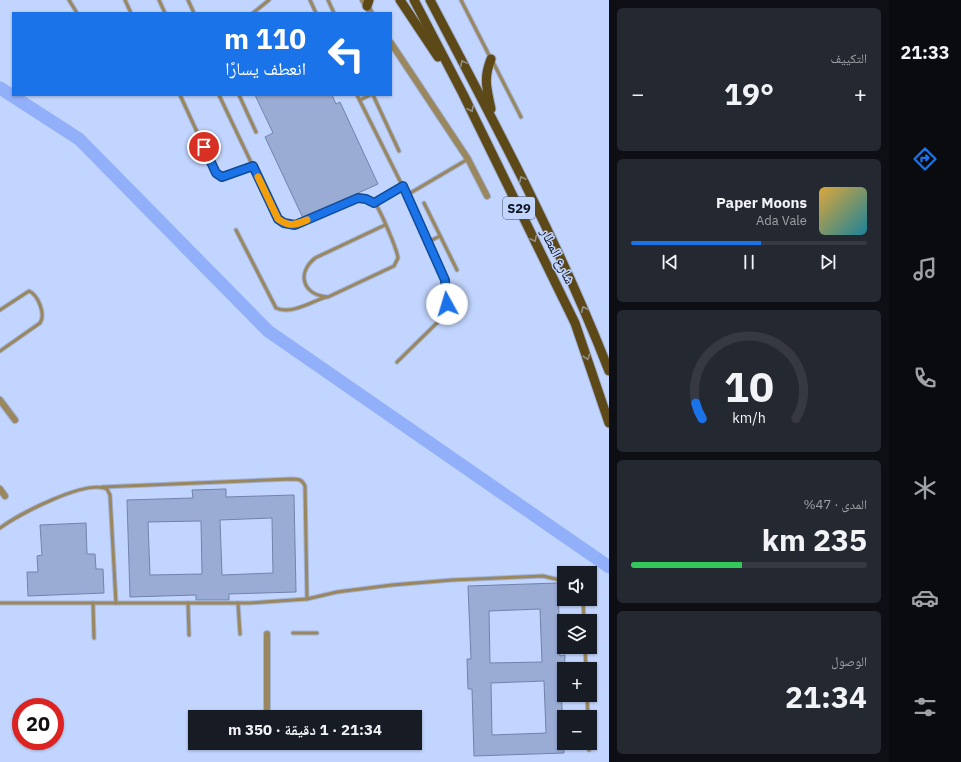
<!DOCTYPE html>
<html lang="ar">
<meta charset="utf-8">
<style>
body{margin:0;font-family:"IBM Plex Sans","Noto Naskh Arabic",sans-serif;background:#242831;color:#f1f3f6;direction:rtl;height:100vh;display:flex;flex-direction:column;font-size:15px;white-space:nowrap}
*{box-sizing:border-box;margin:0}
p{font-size:13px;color:#9ea1a6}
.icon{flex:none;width:22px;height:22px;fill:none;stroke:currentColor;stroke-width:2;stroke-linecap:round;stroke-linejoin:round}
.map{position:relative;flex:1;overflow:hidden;direction:ltr}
.details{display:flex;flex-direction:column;gap:8px;padding:8px;background:#0d0f14;width:280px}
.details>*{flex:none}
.hud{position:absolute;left:12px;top:12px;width:380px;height:84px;border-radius:0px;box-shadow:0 1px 3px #0004;direction:rtl;background:#1a73e8;color:#fff;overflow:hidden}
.buttons{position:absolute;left:557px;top:566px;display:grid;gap:8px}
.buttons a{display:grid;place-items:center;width:40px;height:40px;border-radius:0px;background:#171b24;box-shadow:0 1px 3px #0004;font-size:20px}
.speed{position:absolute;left:12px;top:698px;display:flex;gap:8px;font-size:20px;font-weight:700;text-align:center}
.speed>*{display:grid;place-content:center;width:52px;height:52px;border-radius:50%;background:#171b24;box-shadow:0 1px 3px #0004;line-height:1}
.speed .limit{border:6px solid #d22;background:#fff;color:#111}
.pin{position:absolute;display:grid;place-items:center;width:34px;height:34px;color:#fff;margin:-17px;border:2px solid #fff;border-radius:50%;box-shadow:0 1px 4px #0007}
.me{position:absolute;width:44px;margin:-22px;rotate:354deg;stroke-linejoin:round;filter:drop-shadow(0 0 3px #0008)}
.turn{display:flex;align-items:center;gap:14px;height:84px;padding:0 20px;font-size:18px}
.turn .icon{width:52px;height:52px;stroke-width:2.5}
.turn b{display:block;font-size:28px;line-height:34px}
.big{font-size:30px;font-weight:800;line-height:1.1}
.details .card{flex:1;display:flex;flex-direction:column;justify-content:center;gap:6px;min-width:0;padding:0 14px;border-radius:6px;background:#242831}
.details .dial{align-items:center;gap:0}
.dial svg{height:104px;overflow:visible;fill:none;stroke:#363941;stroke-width:7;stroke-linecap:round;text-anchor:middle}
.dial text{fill:#f1f3f6;stroke:none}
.song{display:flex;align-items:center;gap:12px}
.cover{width:48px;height:48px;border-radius:6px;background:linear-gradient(135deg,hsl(40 70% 55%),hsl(190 70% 35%))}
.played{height:4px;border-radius:2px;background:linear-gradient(90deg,#1a73e8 55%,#363941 55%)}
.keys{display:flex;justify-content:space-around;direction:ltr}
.heat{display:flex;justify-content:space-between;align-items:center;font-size:22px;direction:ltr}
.charge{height:6px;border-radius:3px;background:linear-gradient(90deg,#34c759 47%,#363941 0)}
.trip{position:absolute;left:188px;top:710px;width:234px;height:40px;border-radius:0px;background:#171b24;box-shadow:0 1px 3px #0004;font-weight:800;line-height:40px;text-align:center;direction:rtl}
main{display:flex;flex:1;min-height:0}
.menu{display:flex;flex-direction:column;width:72px;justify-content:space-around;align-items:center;background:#090b0e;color:#9ea1a6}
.menu .icon{width:28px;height:28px}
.menu .on{color:#1a73e8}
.menu b{font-size:18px;color:#f1f3f6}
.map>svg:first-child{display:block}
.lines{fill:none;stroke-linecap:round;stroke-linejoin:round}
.river{stroke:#91b0f9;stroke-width:13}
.building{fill:#9aacd4;stroke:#7283a9;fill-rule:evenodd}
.service-casing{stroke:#a2b2d7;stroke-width:5}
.minor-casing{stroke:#a2b2d7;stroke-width:8}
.primary-casing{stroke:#a2b2d7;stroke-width:11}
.service{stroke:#9a875d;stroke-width:3}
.minor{stroke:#9a875d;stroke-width:6}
.primary{stroke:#5d4918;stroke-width:9}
.oneway{stroke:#908f8b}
.route-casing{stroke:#114b97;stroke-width:10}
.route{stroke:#1a73e8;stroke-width:7}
.slow{stroke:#f59e0b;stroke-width:7}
.labels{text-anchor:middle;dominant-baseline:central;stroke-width:3;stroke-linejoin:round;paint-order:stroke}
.shield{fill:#c2d5fe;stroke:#444e65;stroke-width:1}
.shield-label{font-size:13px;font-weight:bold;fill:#0e1423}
.street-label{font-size:14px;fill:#0e1423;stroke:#c2d5fe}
</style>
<main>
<nav class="menu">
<b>21:33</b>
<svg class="icon on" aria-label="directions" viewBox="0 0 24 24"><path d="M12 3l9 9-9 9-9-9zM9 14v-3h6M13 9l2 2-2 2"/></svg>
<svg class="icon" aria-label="music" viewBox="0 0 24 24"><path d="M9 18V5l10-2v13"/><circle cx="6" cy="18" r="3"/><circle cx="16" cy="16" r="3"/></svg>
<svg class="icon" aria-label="phone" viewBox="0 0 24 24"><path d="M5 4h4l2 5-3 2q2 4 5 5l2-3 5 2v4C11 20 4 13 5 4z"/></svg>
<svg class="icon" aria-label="climate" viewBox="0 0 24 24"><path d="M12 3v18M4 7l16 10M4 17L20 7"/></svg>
<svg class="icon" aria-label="car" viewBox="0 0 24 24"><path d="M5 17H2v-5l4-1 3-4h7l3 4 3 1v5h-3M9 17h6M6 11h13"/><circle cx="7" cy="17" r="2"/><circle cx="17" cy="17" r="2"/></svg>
<svg class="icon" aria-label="filters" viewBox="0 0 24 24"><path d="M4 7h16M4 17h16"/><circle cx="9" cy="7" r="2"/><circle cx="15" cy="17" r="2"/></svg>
</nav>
<section class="details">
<div class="card"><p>التكييف</p>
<div class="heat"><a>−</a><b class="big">19°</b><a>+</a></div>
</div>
<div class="card">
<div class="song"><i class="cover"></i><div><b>Paper Moons</b><p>Ada Vale</p></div></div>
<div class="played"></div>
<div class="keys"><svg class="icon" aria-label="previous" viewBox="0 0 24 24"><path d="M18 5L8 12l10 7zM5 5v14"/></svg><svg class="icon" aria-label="pause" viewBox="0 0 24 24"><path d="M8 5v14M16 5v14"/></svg><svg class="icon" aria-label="next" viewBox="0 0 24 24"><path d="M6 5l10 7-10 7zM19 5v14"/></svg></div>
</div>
<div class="card dial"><svg viewBox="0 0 100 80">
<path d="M14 69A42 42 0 1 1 86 69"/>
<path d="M14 69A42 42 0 0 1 9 57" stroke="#1a73e8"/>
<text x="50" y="56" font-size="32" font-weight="700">10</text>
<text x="50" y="72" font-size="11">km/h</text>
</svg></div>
<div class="card"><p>المدى · 47%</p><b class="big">235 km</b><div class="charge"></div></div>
<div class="card"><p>الوصول</p><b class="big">21:34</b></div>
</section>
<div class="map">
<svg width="609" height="762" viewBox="0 0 609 762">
<rect width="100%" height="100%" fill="#c2d5fe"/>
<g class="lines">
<path class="river" d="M0,88L79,139L268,331L609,567"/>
</g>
<g class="building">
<path d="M255,95H332L336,104L340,102L378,184L303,218L265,137L273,133Z"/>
<path d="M226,489V497L294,495L296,592L229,594V600H196V595L130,597L127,500L193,498L192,490ZM272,518L273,573L222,575L220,520ZM201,521L202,574L150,575L148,522Z"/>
<path d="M86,523L87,554H95L96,569H103L104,593L28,596L27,572H38L37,556L42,555L40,525Z"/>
<path d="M558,583L560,656L565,655L564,686H561L564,753L474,756L472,689H468L467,659H471L468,586ZM540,609L542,662L490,663L489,611ZM544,681L546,733L492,735L491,683Z"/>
</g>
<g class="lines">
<g class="service-casing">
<g id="service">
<path d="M69,0L77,13"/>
<path d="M125,0L131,13"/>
<path d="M159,0L165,13"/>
<path d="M188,0L194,13"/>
<path d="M310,0L316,13"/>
<path d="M328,0L334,13"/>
<path d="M461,0L490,57"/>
<path d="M253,13L269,0"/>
<path d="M493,62L521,117"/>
<path d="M180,95L216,173L222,177L253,166"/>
<path d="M219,95L278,219L284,223L295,225L358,198C363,199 370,199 374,202C380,209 397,249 398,258L394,266L328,297C303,295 296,274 315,258L385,225"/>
<path d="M239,95L256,132"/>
<path d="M357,95L407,195L445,280L447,304L445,315L397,362"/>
<path d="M373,95L399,151"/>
<path d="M360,100L370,95"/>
<path d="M407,195L468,159"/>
<path d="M374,203L403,187"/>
<path d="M424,203L457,270"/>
<path d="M236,230L276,308C291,315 311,302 326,297"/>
<path d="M428,242L440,236"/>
<path d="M0,310L29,291C38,295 46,314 40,323L0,351"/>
<path d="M102,487L291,479C298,479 302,479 305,486L307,599"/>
<path d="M0,528C19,514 86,479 107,489L110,495L116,603"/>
<path d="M583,599L584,621"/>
<path d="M0,603H250L307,599L337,592L392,585L452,580L543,576L564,581"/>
<path d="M93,603L94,638"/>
<path d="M188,603L189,635"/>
<path d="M238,603L240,634"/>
<path d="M293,633H317"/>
<path d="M585,647L586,669"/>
<path d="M587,695L588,717"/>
<path d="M588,743L589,750"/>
</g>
</g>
<g class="minor-casing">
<g id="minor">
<path d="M363,0L371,13"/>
<path d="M391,43L468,159L487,196"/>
<path d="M0,400L15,420"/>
<path d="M0,489L5,496"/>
<path d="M267,634V712"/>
</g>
</g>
<g class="primary-casing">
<g id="primary">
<path d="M400,0L438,57"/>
<path d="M414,0L463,94L575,323L609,423"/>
<path d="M430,0C494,122 559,243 609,371"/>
<path d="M367,6L369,0"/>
<path d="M491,59C483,79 487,89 491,109"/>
</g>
</g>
<use href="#service" class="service"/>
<use href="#minor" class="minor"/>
<use href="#primary" class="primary"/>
</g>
<defs><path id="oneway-chevron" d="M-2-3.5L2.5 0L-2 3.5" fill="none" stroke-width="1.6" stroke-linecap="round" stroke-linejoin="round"/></defs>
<g class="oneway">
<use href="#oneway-chevron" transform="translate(463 63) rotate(-118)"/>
<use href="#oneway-chevron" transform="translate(471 109) rotate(64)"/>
<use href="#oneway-chevron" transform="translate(522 179) rotate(-116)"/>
<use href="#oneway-chevron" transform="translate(534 239) rotate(64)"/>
<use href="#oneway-chevron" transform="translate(584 309) rotate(-115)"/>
<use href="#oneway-chevron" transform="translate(587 357) rotate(71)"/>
</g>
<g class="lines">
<g class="route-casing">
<path id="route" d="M204,147L216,173L222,177L253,166L278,219L284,223L295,225L358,198L366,199L374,203L403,186L445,280L447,304"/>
</g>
<use href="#route" class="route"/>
<path class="slow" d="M258,177L278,219C289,227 295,225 307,220"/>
</g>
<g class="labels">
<rect class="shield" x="503" y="197" width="32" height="22" rx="3"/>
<g class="shield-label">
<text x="519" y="208">S29</text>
</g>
<g class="street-label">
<text transform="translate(558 256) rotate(64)">شارع المطار</text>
</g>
</g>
</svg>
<div class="buttons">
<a><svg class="icon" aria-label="sound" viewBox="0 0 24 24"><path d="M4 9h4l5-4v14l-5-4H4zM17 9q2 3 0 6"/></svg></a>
<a><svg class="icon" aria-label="layers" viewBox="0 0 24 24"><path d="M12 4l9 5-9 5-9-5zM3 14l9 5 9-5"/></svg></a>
<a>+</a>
<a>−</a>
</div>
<div class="speed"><div class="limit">20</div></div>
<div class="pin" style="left:204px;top:147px;background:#d93025"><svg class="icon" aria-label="arrive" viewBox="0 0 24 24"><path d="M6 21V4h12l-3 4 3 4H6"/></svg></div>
<svg class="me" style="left:447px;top:304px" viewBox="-20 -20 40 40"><circle r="19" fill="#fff"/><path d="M0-13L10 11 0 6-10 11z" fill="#1a73e8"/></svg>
<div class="trip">21:34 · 1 دقيقة · 350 m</div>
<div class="hud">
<div class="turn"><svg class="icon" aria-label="left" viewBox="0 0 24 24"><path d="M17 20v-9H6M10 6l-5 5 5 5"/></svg><div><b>110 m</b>انعطف يسارًا</div></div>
</div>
</div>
</main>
